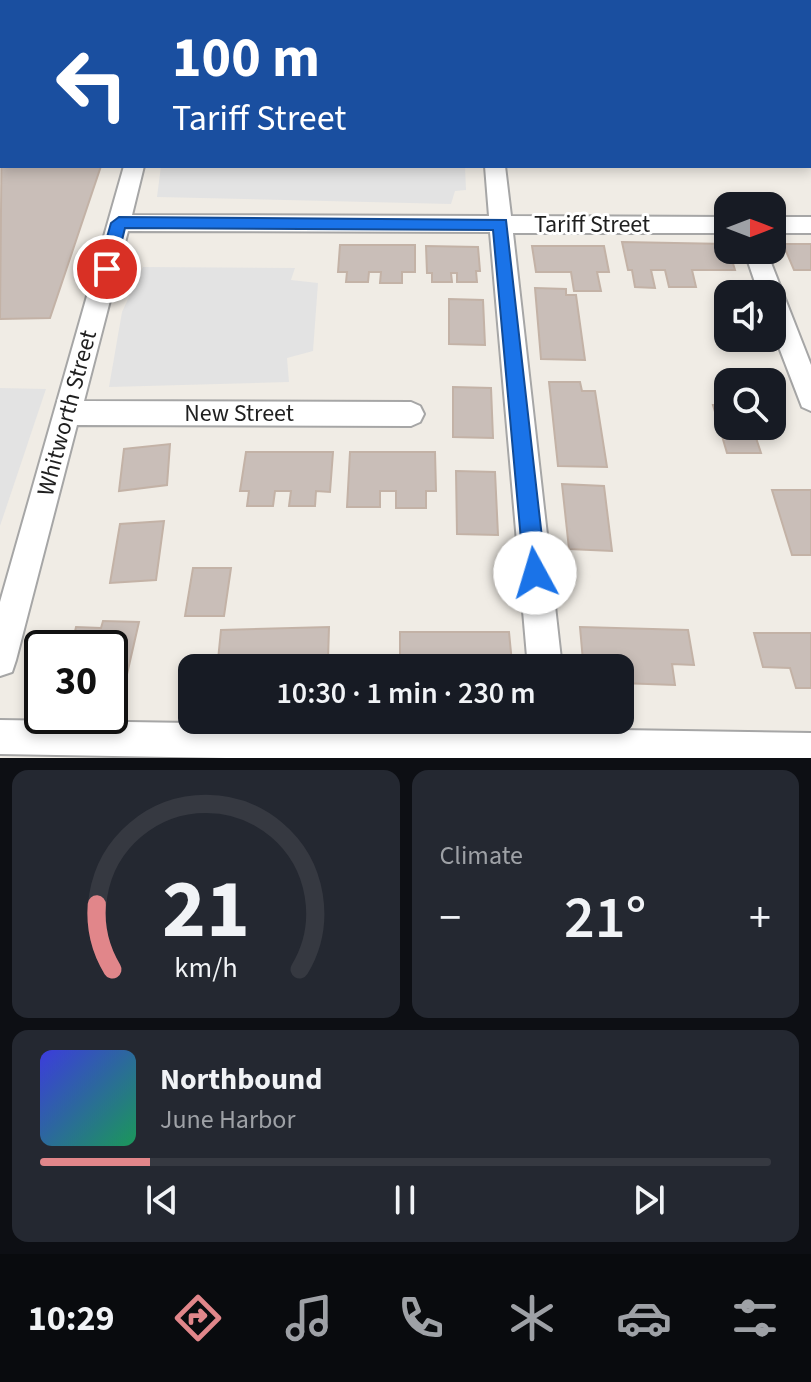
<!DOCTYPE html>
<meta charset="utf-8">
<style>
body{margin:0;font-family:"Source Sans 3",sans-serif;background:#242831;color:#f1f3f6;height:100vh;display:flex;flex-direction:column;font-size:30px;white-space:nowrap}
*{box-sizing:border-box;margin:0}
p{font-size:26px;color:#9ea1a6}
.icon{flex:none;width:44px;height:44px;fill:none;stroke:currentColor;stroke-width:2;stroke-linecap:round;stroke-linejoin:round}
.map{position:relative;height:758px;overflow:hidden}
.drawer{display:flex;flex-direction:column;gap:12px;padding:12px;background:#0d0f14;flex:1}
.drawer>*{flex:none}
.guide{position:absolute;left:0px;top:0px;width:812px;height:168px;box-shadow:0 4px 12px #0003;background:#1a4fa0;color:#fff;overflow:hidden}
.needle{width:52px;rotate:90deg}
.tools{position:absolute;left:714px;top:192px;display:grid;gap:16px}
.tools a{display:grid;place-items:center;width:72px;height:72px;border-radius:16px;background:#171b24;box-shadow:0 4px 12px #0003;font-size:40px}
.speed{position:absolute;left:24px;top:630px;display:flex;gap:16px;font-size:40px;font-weight:700;text-align:center}
.speed>*{display:grid;place-content:center;width:104px;height:104px;border-radius:50%;background:#171b24;box-shadow:0 4px 12px #0003;line-height:1}
.speed .limit{border:4px solid #111;border-radius:12px;background:#fff;color:#111}
.pin{position:absolute;display:grid;place-items:center;width:68px;height:68px;color:#fff;margin:-34px;border:4px solid #fff;border-radius:50%;box-shadow:0 2px 8px #0007}
.me{position:absolute;width:88px;margin:-44px;rotate:354deg;stroke-linejoin:round;filter:drop-shadow(0 0 6px #0008)}
.turn{display:flex;align-items:center;gap:28px;height:168px;padding:0 40px;font-size:36px}
.turn .icon{width:104px;height:104px;stroke-width:2.5}
.turn b{display:block;font-size:56px;line-height:68px}
.big{font-size:60px;font-weight:600;line-height:1.1}
.drawer .widget{flex:1;display:flex;flex-direction:column;justify-content:center;gap:12px;min-width:0;padding:0 28px;border-radius:16px;background:#242831}
.drawer .dial{align-items:center;gap:0}
.dial svg{height:208px;overflow:visible;fill:none;stroke:#363941;stroke-width:7;stroke-linecap:round;text-anchor:middle}
.dial text{fill:#f1f3f6;stroke:none}
.song{display:flex;align-items:center;gap:24px}
.cover{width:96px;height:96px;border-radius:12px;background:linear-gradient(135deg,hsl(240 70% 55%),hsl(150 70% 35%))}
.played{height:8px;border-radius:4px;background:linear-gradient(90deg,#e1868a 15%,#363941 15%)}
.keys{display:flex;justify-content:space-around;direction:ltr}
.heat{display:flex;justify-content:space-between;align-items:center;font-size:44px;direction:ltr}
.drawer .tiles{flex:1;display:grid;gap:12px;grid-template-columns:1fr 1fr}
.widget:last-child{grid-column:span 2}
.trip{position:absolute;left:178px;top:654px;width:456px;height:80px;border-radius:16px;background:#171b24;box-shadow:0 4px 12px #0003;font-weight:600;line-height:80px;text-align:center}
.tabs{display:flex;height:128px;justify-content:space-around;align-items:center;background:#090b0e;color:#9ea1a6}
.tabs .icon{width:56px;height:56px}
.tabs .on{color:#e1868a}
.tabs b{font-size:36px;color:#f1f3f6}
.map>svg:first-child{display:block}
.parking{fill:#e3e3e3}
.building{fill:#c9beb8;stroke:#c3b2a6;stroke-width:2}
.lines{fill:none;stroke-linecap:round;stroke-linejoin:round}
.minor-casing{stroke:#a6a6a6;stroke-width:4}
.minor{fill:#fff;fill-rule:evenodd}
.rail-casing{stroke:#6d6d6d;stroke-width:6}
.rail{stroke:#fff;stroke-width:4;stroke-dasharray:13;stroke-linecap:butt}
.route{fill:#1a73e8;stroke:#114b97;stroke-width:2}
.labels{text-anchor:middle;dominant-baseline:central;stroke-width:6;stroke-linejoin:round;paint-order:stroke}
.street-label{font-size:24px;fill:#1f1f1f;stroke:#fff}
</style>
<div class="map">
<svg width="811" height="758" viewBox="0 0 811 758">
<rect width="100%" height="100%" fill="#f0ece5"/>
<g class="parking">
<path d="M161,166H465L466,190L455,191L451,204L157,197Z"/>
<path d="M143,267L295,268L291,280L318,283L313,351L287,358L289,382L109,387L122,312Z"/>
<path d="M0,388L46,389L0,526Z"/>
</g>
<g class="building">
<path d="M2,102V166H101L50,318L0,319Z"/>
<path d="M622,242L727,244L735,270H692L696,287H669L665,270H651L655,288L635,287L632,270H628Z"/>
<path d="M783,244H811V270H794Z"/>
<path d="M340,245H415V272H402V283H380L381,272H369L368,282H346L347,272H338Z"/>
<path d="M426,246L478,247L480,271H476L477,282H457V273H451L452,282H432V273H427Z"/>
<path d="M532,246H604L609,272H597L601,291H574L571,272H536Z"/>
<path d="M535,288L566,289V295H576L585,360L541,359Z"/>
<path d="M449,299L483,300L485,345L449,344Z"/>
<path d="M549,382H580L582,391H595L607,467L558,466Z"/>
<path d="M453,387L491,388L493,438L453,437Z"/>
<path d="M713,405H728V426H752L761,453H727Z"/>
<path d="M170,444L167,485L119,491L124,449Z"/>
<path d="M246,452H333L330,492L316,491L315,506H289L291,491H275L273,506H247L249,491H240Z"/>
<path d="M350,452H435L436,491H426V508H396V491H380V507H347Z"/>
<path d="M456,471L495,472L498,535L457,534Z"/>
<path d="M562,484L604,486L612,551L569,549Z"/>
<path d="M772,490H811V555H792Z"/>
<path d="M164,521L156,580L110,583L120,524Z"/>
<path d="M193,568H231L224,616H185Z"/>
<path d="M103,621L139,622L125,683H110V648H71L76,627L101,628Z"/>
<path d="M329,627L328,659L301,660V668H245L246,659L218,660L221,630Z"/>
<path d="M580,627L688,630L694,665L672,664L675,685L620,683V668H611L610,662L583,661Z"/>
<path d="M400,632H509L512,663H490V668H426V663H400Z"/>
<path d="M754,633H811V688H796L790,668L763,667Z"/>
</g>
<g class="lines">
<g class="minor-casing">
<g id="minor">
<path d="M386,0H413L414,2H387Z"/>
<path d="M124,166H144L132,215L489,216L485,166H505L511,216L728,217V233H513L562,668H528L490,232L128,231L84,401L411,402L420,406L424,414L420,422L411,426L77,425L16,660L12,672L0,676V602Z"/>
<rect x="772" y="217" width="39" height="16"/>
<path d="M744,250H766L811,365V411L802,407L772,329V294H759Z"/>
<path d="M0,720L811,733V758H226L0,754Z"/>
</g>
</g>
<use href="#minor" class="minor"/>
<g class="rail-casing">
<path id="rail" d="M327,0L339,2"/>
</g>
<use href="#rail" class="rail"/>
</g>
<path class="route" d="M119,217L506,220L546,573L543,580L535,584L528,580L524,573L493,230L125,228L115,269L107,275L98,269L111,223Z"/>
<g class="labels">
<g class="street-label">
<text x="592" y="224">Tariff Street</text>
<text transform="translate(67 413) rotate(-75)">Whitworth Street</text>
<text x="239" y="413">New Street</text>
</g>
</g>
</svg>
<div class="tools">
<a><svg class="needle" viewBox="-14 -14 28 28"><path d="M0-13l5 13h-10z" fill="#e53935"/><path d="M0 13l5-13h-10z" fill="#9ea1a6"/></svg></a>
<a><svg class="icon" aria-label="sound" viewBox="0 0 24 24"><path d="M4 9h4l5-4v14l-5-4H4zM17 9q2 3 0 6"/></svg></a>
<a><svg class="icon" aria-label="search" viewBox="0 0 24 24"><circle cx="10" cy="10" r="6"/><path d="M15 15l6 6"/></svg></a>
</div>
<div class="speed"><div class="limit">30</div></div>
<div class="pin" style="left:107px;top:269px;background:#d93025"><svg class="icon" aria-label="arrive" viewBox="0 0 24 24"><path d="M6 21V4h12l-3 4 3 4H6"/></svg></div>
<svg class="me" style="left:535px;top:573px" viewBox="-20 -20 40 40"><circle r="19" fill="#fff"/><path d="M0-13L10 11 0 6-10 11z" fill="#1a73e8"/></svg>
<div class="trip">10:30 · 1 min · 230 m</div>
<div class="guide">
<div class="turn"><svg class="icon" aria-label="left" viewBox="0 0 24 24"><path d="M17 20v-9H6M10 6l-5 5 5 5"/></svg><div><b>100 m</b>Tariff Street</div></div>
</div>
</div>
<section class="drawer">
<div class="tiles">
<div class="widget dial"><svg viewBox="0 0 100 80">
<path d="M14 69A42 42 0 1 1 86 69"/>
<path d="M14 69A42 42 0 0 1 8 44" stroke="#e1868a"/>
<text x="50" y="56" font-size="32" font-weight="700">21</text>
<text x="50" y="72" font-size="11">km/h</text>
</svg></div>
<div class="widget"><p>Climate</p>
<div class="heat"><a>−</a><b class="big">21°</b><a>+</a></div>
</div>
<div class="widget">
<div class="song"><i class="cover"></i><div><b>Northbound</b><p>June Harbor</p></div></div>
<div class="played"></div>
<div class="keys"><svg class="icon" aria-label="previous" viewBox="0 0 24 24"><path d="M18 5L8 12l10 7zM5 5v14"/></svg><svg class="icon" aria-label="pause" viewBox="0 0 24 24"><path d="M8 5v14M16 5v14"/></svg><svg class="icon" aria-label="next" viewBox="0 0 24 24"><path d="M6 5l10 7-10 7zM19 5v14"/></svg></div>
</div>
</div>
</section>
<nav class="tabs">
<b>10:29</b>
<svg class="icon on" aria-label="directions" viewBox="0 0 24 24"><path d="M12 3l9 9-9 9-9-9zM9 14v-3h6M13 9l2 2-2 2"/></svg>
<svg class="icon" aria-label="music" viewBox="0 0 24 24"><path d="M9 18V5l10-2v13"/><circle cx="6" cy="18" r="3"/><circle cx="16" cy="16" r="3"/></svg>
<svg class="icon" aria-label="phone" viewBox="0 0 24 24"><path d="M5 4h4l2 5-3 2q2 4 5 5l2-3 5 2v4C11 20 4 13 5 4z"/></svg>
<svg class="icon" aria-label="climate" viewBox="0 0 24 24"><path d="M12 3v18M4 7l16 10M4 17L20 7"/></svg>
<svg class="icon" aria-label="car" viewBox="0 0 24 24"><path d="M5 17H2v-5l4-1 3-4h7l3 4 3 1v5h-3M9 17h6M6 11h13"/><circle cx="7" cy="17" r="2"/><circle cx="17" cy="17" r="2"/></svg>
<svg class="icon" aria-label="filters" viewBox="0 0 24 24"><path d="M4 7h16M4 17h16"/><circle cx="9" cy="7" r="2"/><circle cx="15" cy="17" r="2"/></svg>
</nav>
